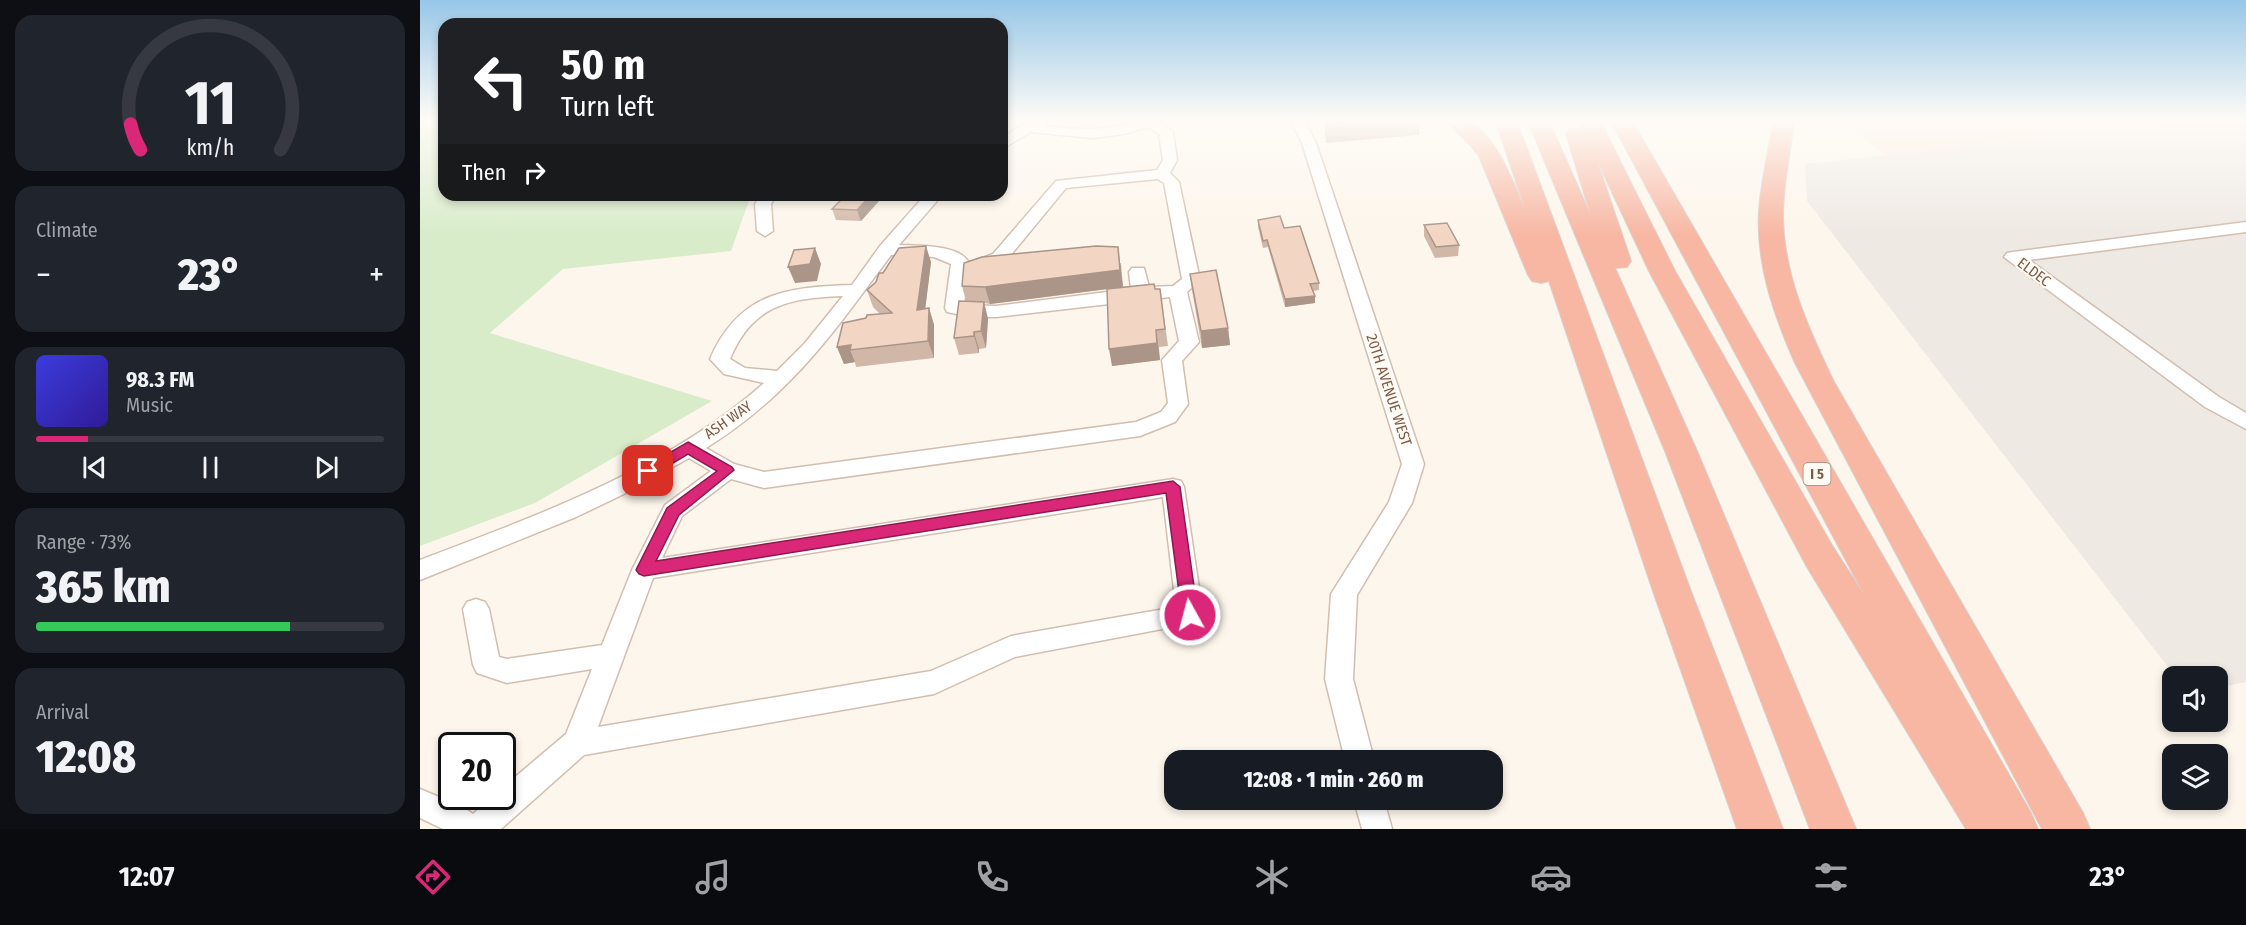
<!DOCTYPE html>
<meta charset="utf-8">
<style>
body{margin:0;font-family:"Fira Sans Condensed",sans-serif;background:#20242c;color:#f1f3f6;height:100vh;display:flex;flex-direction:column;font-size:22px;white-space:nowrap}
*{box-sizing:border-box;margin:0}
p{font-size:20px;color:#9ea1a6}
.icon{flex:none;width:33px;height:33px;fill:none;stroke:currentColor;stroke-width:2;stroke-linecap:round;stroke-linejoin:round}
.map{position:relative;flex:1;overflow:hidden}
.drawer{display:flex;flex-direction:column;gap:15px;padding:15px;background:#0d0f14;width:420px}
.drawer>*{flex:none}
.top-card{position:absolute;left:18px;top:18px;width:570px;height:183px;border-radius:18px;box-shadow:0 3px 9px #0003;background:#202124;color:#fff;overflow:hidden}
.buttons{position:absolute;left:1742px;top:666px;display:grid;gap:12px}
.buttons a{display:grid;place-items:center;width:66px;height:66px;border-radius:12px;background:#171b24;box-shadow:0 3px 9px #0003;font-size:30px}
.speed{position:absolute;left:18px;top:732px;display:flex;gap:12px;font-size:30px;font-weight:700;text-align:center}
.speed>*{display:grid;place-content:center;width:78px;height:78px;border-radius:50%;background:#171b24;box-shadow:0 3px 9px #0003;line-height:1}
.speed .limit{border:3px solid #111;border-radius:9px;background:#fff;color:#111}
.pin{position:absolute;display:grid;place-items:center;width:51px;height:51px;color:#fff;margin:-26px;border-radius:12px;box-shadow:0 3px 9px #0006}
.me{position:absolute;width:66px;margin:-33px;rotate:353deg;stroke-linejoin:round;filter:drop-shadow(0 0 4px #0008)}
.turn{display:flex;align-items:center;gap:21px;height:126px;padding:0 24px;font-size:27px}
.turn .icon{width:78px;height:78px;stroke-width:2.5}
.turn b{display:block;font-size:42px;line-height:51px}
.then{display:flex;align-items:center;height:57px;padding:0 24px;background:#0003;gap:12px;font-size:22px}
.big{font-size:45px;font-weight:800;line-height:1.1}
.drawer .card{flex:1;display:flex;flex-direction:column;justify-content:center;gap:9px;min-width:0;padding:0 21px;border-radius:18px;background:#20242c}
.drawer .dial{align-items:center;gap:0}
.dial svg{height:156px;overflow:visible;fill:none;stroke:#363941;stroke-width:7;stroke-linecap:round;text-anchor:middle}
.dial text{fill:#f1f3f6;stroke:none}
.song{display:flex;align-items:center;gap:18px}
.cover{width:72px;height:72px;border-radius:9px;background:linear-gradient(135deg,hsl(240 70% 55%),hsl(250 70% 35%))}
.played{height:6px;border-radius:3px;background:linear-gradient(90deg,#db2777 15%,#363941 15%)}
.keys{display:flex;justify-content:space-around;direction:ltr}
.heat{display:flex;justify-content:space-between;align-items:center;font-size:33px;direction:ltr}
.charge{height:9px;border-radius:4px;background:linear-gradient(90deg,#34c759 73%,#363941 0)}
.trip{position:absolute;left:744px;top:750px;width:339px;height:60px;border-radius:18px;background:#171b24;box-shadow:0 3px 9px #0003;font-weight:800;line-height:60px;text-align:center}
.dock{display:flex;height:96px;justify-content:space-around;align-items:center;background:#090b0e;color:#9ea1a6}
.dock .icon{width:42px;height:42px}
.dock .on{color:#db2777}
.dock b{font-size:27px;color:#f1f3f6}
main{display:flex;flex:1;min-height:0}
.map>svg:first-child{display:block}
.commercial{fill:#fde8e0}
.industrial{fill:#efe9e4}
.green{fill:#d8ecc9}
.lines{fill:none;stroke-linecap:round;stroke-linejoin:round}
.minor-casing{stroke:#d1beb0;stroke-width:3}
.highway-casing{stroke:#dad1cd;stroke-width:2}
.minor{fill:#fff;fill-rule:evenodd}
.highway{fill:#f7b7a3;fill-rule:evenodd}
.wall{fill:#d1b7a8}
.shaded-wall{fill:#aa9588}
.building{fill:#f3d5c3;stroke:#aa9588;stroke-width:1.5}
.route{fill:#db2777;stroke:#8e194d;stroke-width:1.5}
.labels{text-anchor:middle;dominant-baseline:central;stroke-width:4.5;stroke-linejoin:round;paint-order:stroke}
.shield{fill:#fffaf3;stroke:#a28b7f;stroke-width:1.5}
.shield-label{font-size:14px;font-weight:bold;fill:#7a5c4d}
.street-label{font-size:15px;fill:#7a5c4d;stroke:#fffaf3}
</style>
<main>
<section class="drawer">
<div class="card dial"><svg viewBox="0 0 100 80">
<path d="M14 69A42 42 0 1 1 86 69"/>
<path d="M14 69A42 42 0 0 1 9 56" stroke="#db2777"/>
<text x="50" y="56" font-size="32" font-weight="700">11</text>
<text x="50" y="72" font-size="11">km/h</text>
</svg></div>
<div class="card"><p>Climate</p>
<div class="heat"><a>−</a><b class="big">23°</b><a>+</a></div>
</div>
<div class="card">
<div class="song"><i class="cover"></i><div><b>98.3 FM</b><p>Music</p></div></div>
<div class="played"></div>
<div class="keys"><svg class="icon" aria-label="previous" viewBox="0 0 24 24"><path d="M18 5L8 12l10 7zM5 5v14"/></svg><svg class="icon" aria-label="pause" viewBox="0 0 24 24"><path d="M8 5v14M16 5v14"/></svg><svg class="icon" aria-label="next" viewBox="0 0 24 24"><path d="M6 5l10 7-10 7zM19 5v14"/></svg></div>
</div>
<div class="card"><p>Range · 73%</p><b class="big">365 km</b><div class="charge"></div></div>
<div class="card"><p>Arrival</p><b class="big">12:08</b></div>
</section>
<div class="map">
<svg width="1826" height="829" viewBox="0 0 1826 829">
<rect width="100%" height="100%" fill="#fdf6ec"/>
<path class="commercial" d="M1419,119H1807L1465,155Z"/>
<path class="industrial" d="M1807,119H1826V682L1797,688V676H1755L1387,201L1385,164Z"/>
<path class="green" d="M0,119H24V195H331L311,251L143,269L70,333L292,401L115,503L0,546Z"/>
<g class="lines">
<g class="minor-casing">
<g id="minor">
<path d="M582,119H589V122L582,126Z"/>
<path d="M618,119L625,120L627,123L625,126C646,129 666,130 687,128C706,126 723,119 743,119L740,122L753,132L757,160L750,173L759,182L780,280L767,292L779,342L762,361L768,404L755,422L720,436L344,488L311,479L262,516L242,558L753,479L761,481L764,487L783,615L779,622L595,657L514,694L164,755L81,829H23L0,818V789L43,807L53,814L73,796H82V788L146,734L172,669L87,683L57,673L53,665L43,609L47,602L56,599L65,602L69,609L79,657L87,659L182,645L212,570L245,505L291,471L269,458L206,493L156,517L0,580V560C119,515 249,468 344,383L304,374L290,359C319,293 365,287 432,285L460,246L505,195H522L479,245C497,246 540,244 549,263L573,254L636,181L737,170L743,160L739,134L728,127L704,134L673,138L611,132L582,149V138L603,124ZM738,179L744,183L762,279L753,286L729,287L724,268H712L709,272L711,289L576,306L544,305L548,266L556,270L585,262L646,188ZM471,255L514,257L531,264L525,308L527,312L551,317H576L750,297L759,341L742,360L748,403L741,412L716,422L344,472L314,464L286,448C371,395 413,333 471,255ZM423,296L385,343L357,371L325,368L310,359C332,305 369,298 423,296ZM743,497L756,607L591,636L511,671L178,727L233,578Z"/>
<path d="M870,119H884L896,143L1004,464L992,503L937,595L933,679L954,760H925L905,679L911,594L969,502L982,464L882,143Z"/>
<path d="M340,195H356L351,204L353,231L345,236L337,231L335,204Z"/>
<path d="M1826,222V232L1609,260L1799,397L1826,413V429L1785,407L1584,257L1587,253L1593,252Z"/>
<path d="M934,800H964L972,829H942Z"/>
</g>
</g>
<g class="highway-casing">
<g id="highway">
<path d="M1023,119C1029,119 1040,117 1046,120C1074,130 1094,184 1105,209L1075,119H1096L1272,594L1363,829H1317L1234,594L1129,281L1121,283L1112,281L1108,275L1059,156L1051,146Z"/>
<path d="M1107,119H1128L1171,216L1146,134L1149,129H1162L1158,119H1179L1255,271L1413,547L1445,596L1190,119H1211L1611,813L1618,829H1546L1387,567L1229,271L1176,158L1211,261L1207,267L1195,268L1277,451L1436,829H1390L1245,451Z"/>
<path d="M1354,119H1374C1371,150 1364,180 1363,211C1362,272 1388,328 1414,382L1663,813L1670,829H1622L1375,363C1354,315 1336,265 1339,211C1341,180 1349,150 1354,119Z"/>
</g>
</g>
<use href="#minor" class="minor"/>
<use href="#highway" class="highway"/>
</g>
<g class="wall">
<path d="M905,119H1000L999,135L906,143L905,135Z"/>
<path d="M426,195H457L459,201L441,221L416,220L412,209Z"/>
<path d="M838,220L864,228L899,283V290L893,291L895,296V303L865,307L848,247L843,248L838,227Z"/>
<path d="M1004,225L1039,245L1038,256L1015,258L1004,236Z"/>
<path d="M511,262L505,309L509,308L514,325V358L436,367L435,362L424,364L417,347L446,318L460,314L453,307L447,290L456,282L463,273Z"/>
<path d="M701,263L703,287L570,304L564,303L568,319L566,348L559,349V353L539,355L534,338L546,301L542,286Z"/>
<path d="M770,274L808,328L810,345L782,348L772,290Z"/>
<path d="M735,289H740L748,346L739,347L740,360L692,366Z"/>
</g>
<g class="shaded-wall">
<path d="M451,195H457L459,201L441,221L437,210Z"/>
<path d="M506,246L511,262L503,327L497,310Z"/>
<path d="M698,247L703,287L570,304L565,287Z"/>
<path d="M395,248L401,264L397,281L375,283L368,267Z"/>
<path d="M895,296V303L865,307V299Z"/>
<path d="M564,302L568,319L566,348L561,331Z"/>
<path d="M509,308L514,325V358L508,341Z"/>
<path d="M808,328L810,345L782,348L781,331Z"/>
<path d="M736,330L740,360L692,366L689,349Z"/>
<path d="M554,332L559,349V353L554,336Z"/>
<path d="M431,345L430,350L435,362L424,364L417,347Z"/>
</g>
<g class="building">
<path d="M905,119H959L906,124Z"/>
<path d="M426,195H451L437,210L412,209Z"/>
<path d="M860,216L864,228L880,226L899,283L890,284L895,296L865,299L847,240L843,241L838,220Z"/>
<path d="M1027,223L1039,245L1016,247L1004,225Z"/>
<path d="M506,246L497,310L509,308L508,341L430,350L431,345L417,347L423,323L446,318L447,315L472,313L447,290L456,282L459,273H463L479,248Z"/>
<path d="M676,246L698,247L700,270L565,287L542,286L544,263L562,257Z"/>
<path d="M395,248L390,264L368,267L374,250Z"/>
<path d="M796,270L808,328L781,331L770,274Z"/>
<path d="M734,284L735,289H740L745,329L736,330L737,343L689,349L687,289Z"/>
<path d="M539,301L564,302L561,331L554,332V336L534,338Z"/>
</g>
<linearGradient id="sky" x2="0" y2="1"><stop stop-color="#97c7e8"/><stop offset="0.51" stop-color="#fefbf6"/><stop offset="1" stop-color="#fefbf6" stop-opacity="0"/></linearGradient>
<rect width="1826" height="235" fill="url(#sky)"/>
<path class="route" d="M268,442L312,467L314,470L259,515L236,561L753,481L760,487L778,615L776,620L770,622L764,620L762,615L746,493L224,576L219,574L216,570L247,508L297,471L268,454L233,475H223L220,471L223,468Z"/>
<g class="labels">
<rect class="shield" x="1383.5" y="463" width="27" height="22" rx="4.5"/>
<g class="shield-label">
<text x="1397" y="474">I 5</text>
</g>
<g class="street-label">
<text transform="translate(1614 272) rotate(37)">ELDEC</text>
<text transform="translate(969 390) rotate(72)">20TH AVENUE WEST</text>
<text transform="translate(308 420) rotate(-35)">ASH WAY</text>
</g>
</g>
</svg>
<div class="buttons">
<a><svg class="icon" aria-label="sound" viewBox="0 0 24 24"><path d="M4 9h4l5-4v14l-5-4H4zM17 9q2 3 0 6"/></svg></a>
<a><svg class="icon" aria-label="layers" viewBox="0 0 24 24"><path d="M12 4l9 5-9 5-9-5zM3 14l9 5 9-5"/></svg></a>
</div>
<div class="speed"><div class="limit">20</div></div>
<div class="pin" style="left:228px;top:471px;background:#d93025"><svg class="icon" aria-label="arrive" viewBox="0 0 24 24"><path d="M6 21V4h12l-3 4 3 4H6"/></svg></div>
<svg class="me" style="left:770px;top:615px" viewBox="-20 -20 40 40"><circle r="17" fill="#db2777" stroke="#fff" stroke-width="3"/><path d="M0-11L8 9 0 5-8 9z" fill="#fff"/></svg>
<div class="trip">12:08 · 1 min · 260 m</div>
<div class="top-card">
<div class="turn"><svg class="icon" aria-label="left" viewBox="0 0 24 24"><path d="M17 20v-9H6M10 6l-5 5 5 5"/></svg><div><b>50 m</b>Turn left</div></div>
<div class="then">Then<svg class="icon" aria-label="right" viewBox="0 0 24 24"><path d="M7 20v-9h11M14 6l5 5-5 5"/></svg></div>
</div>
</div>
</main>
<nav class="dock">
<b>12:07</b>
<svg class="icon on" aria-label="directions" viewBox="0 0 24 24"><path d="M12 3l9 9-9 9-9-9zM9 14v-3h6M13 9l2 2-2 2"/></svg>
<svg class="icon" aria-label="music" viewBox="0 0 24 24"><path d="M9 18V5l10-2v13"/><circle cx="6" cy="18" r="3"/><circle cx="16" cy="16" r="3"/></svg>
<svg class="icon" aria-label="phone" viewBox="0 0 24 24"><path d="M5 4h4l2 5-3 2q2 4 5 5l2-3 5 2v4C11 20 4 13 5 4z"/></svg>
<svg class="icon" aria-label="climate" viewBox="0 0 24 24"><path d="M12 3v18M4 7l16 10M4 17L20 7"/></svg>
<svg class="icon" aria-label="car" viewBox="0 0 24 24"><path d="M5 17H2v-5l4-1 3-4h7l3 4 3 1v5h-3M9 17h6M6 11h13"/><circle cx="7" cy="17" r="2"/><circle cx="17" cy="17" r="2"/></svg>
<svg class="icon" aria-label="filters" viewBox="0 0 24 24"><path d="M4 7h16M4 17h16"/><circle cx="9" cy="7" r="2"/><circle cx="15" cy="17" r="2"/></svg>
<b>23°</b>
</nav>
